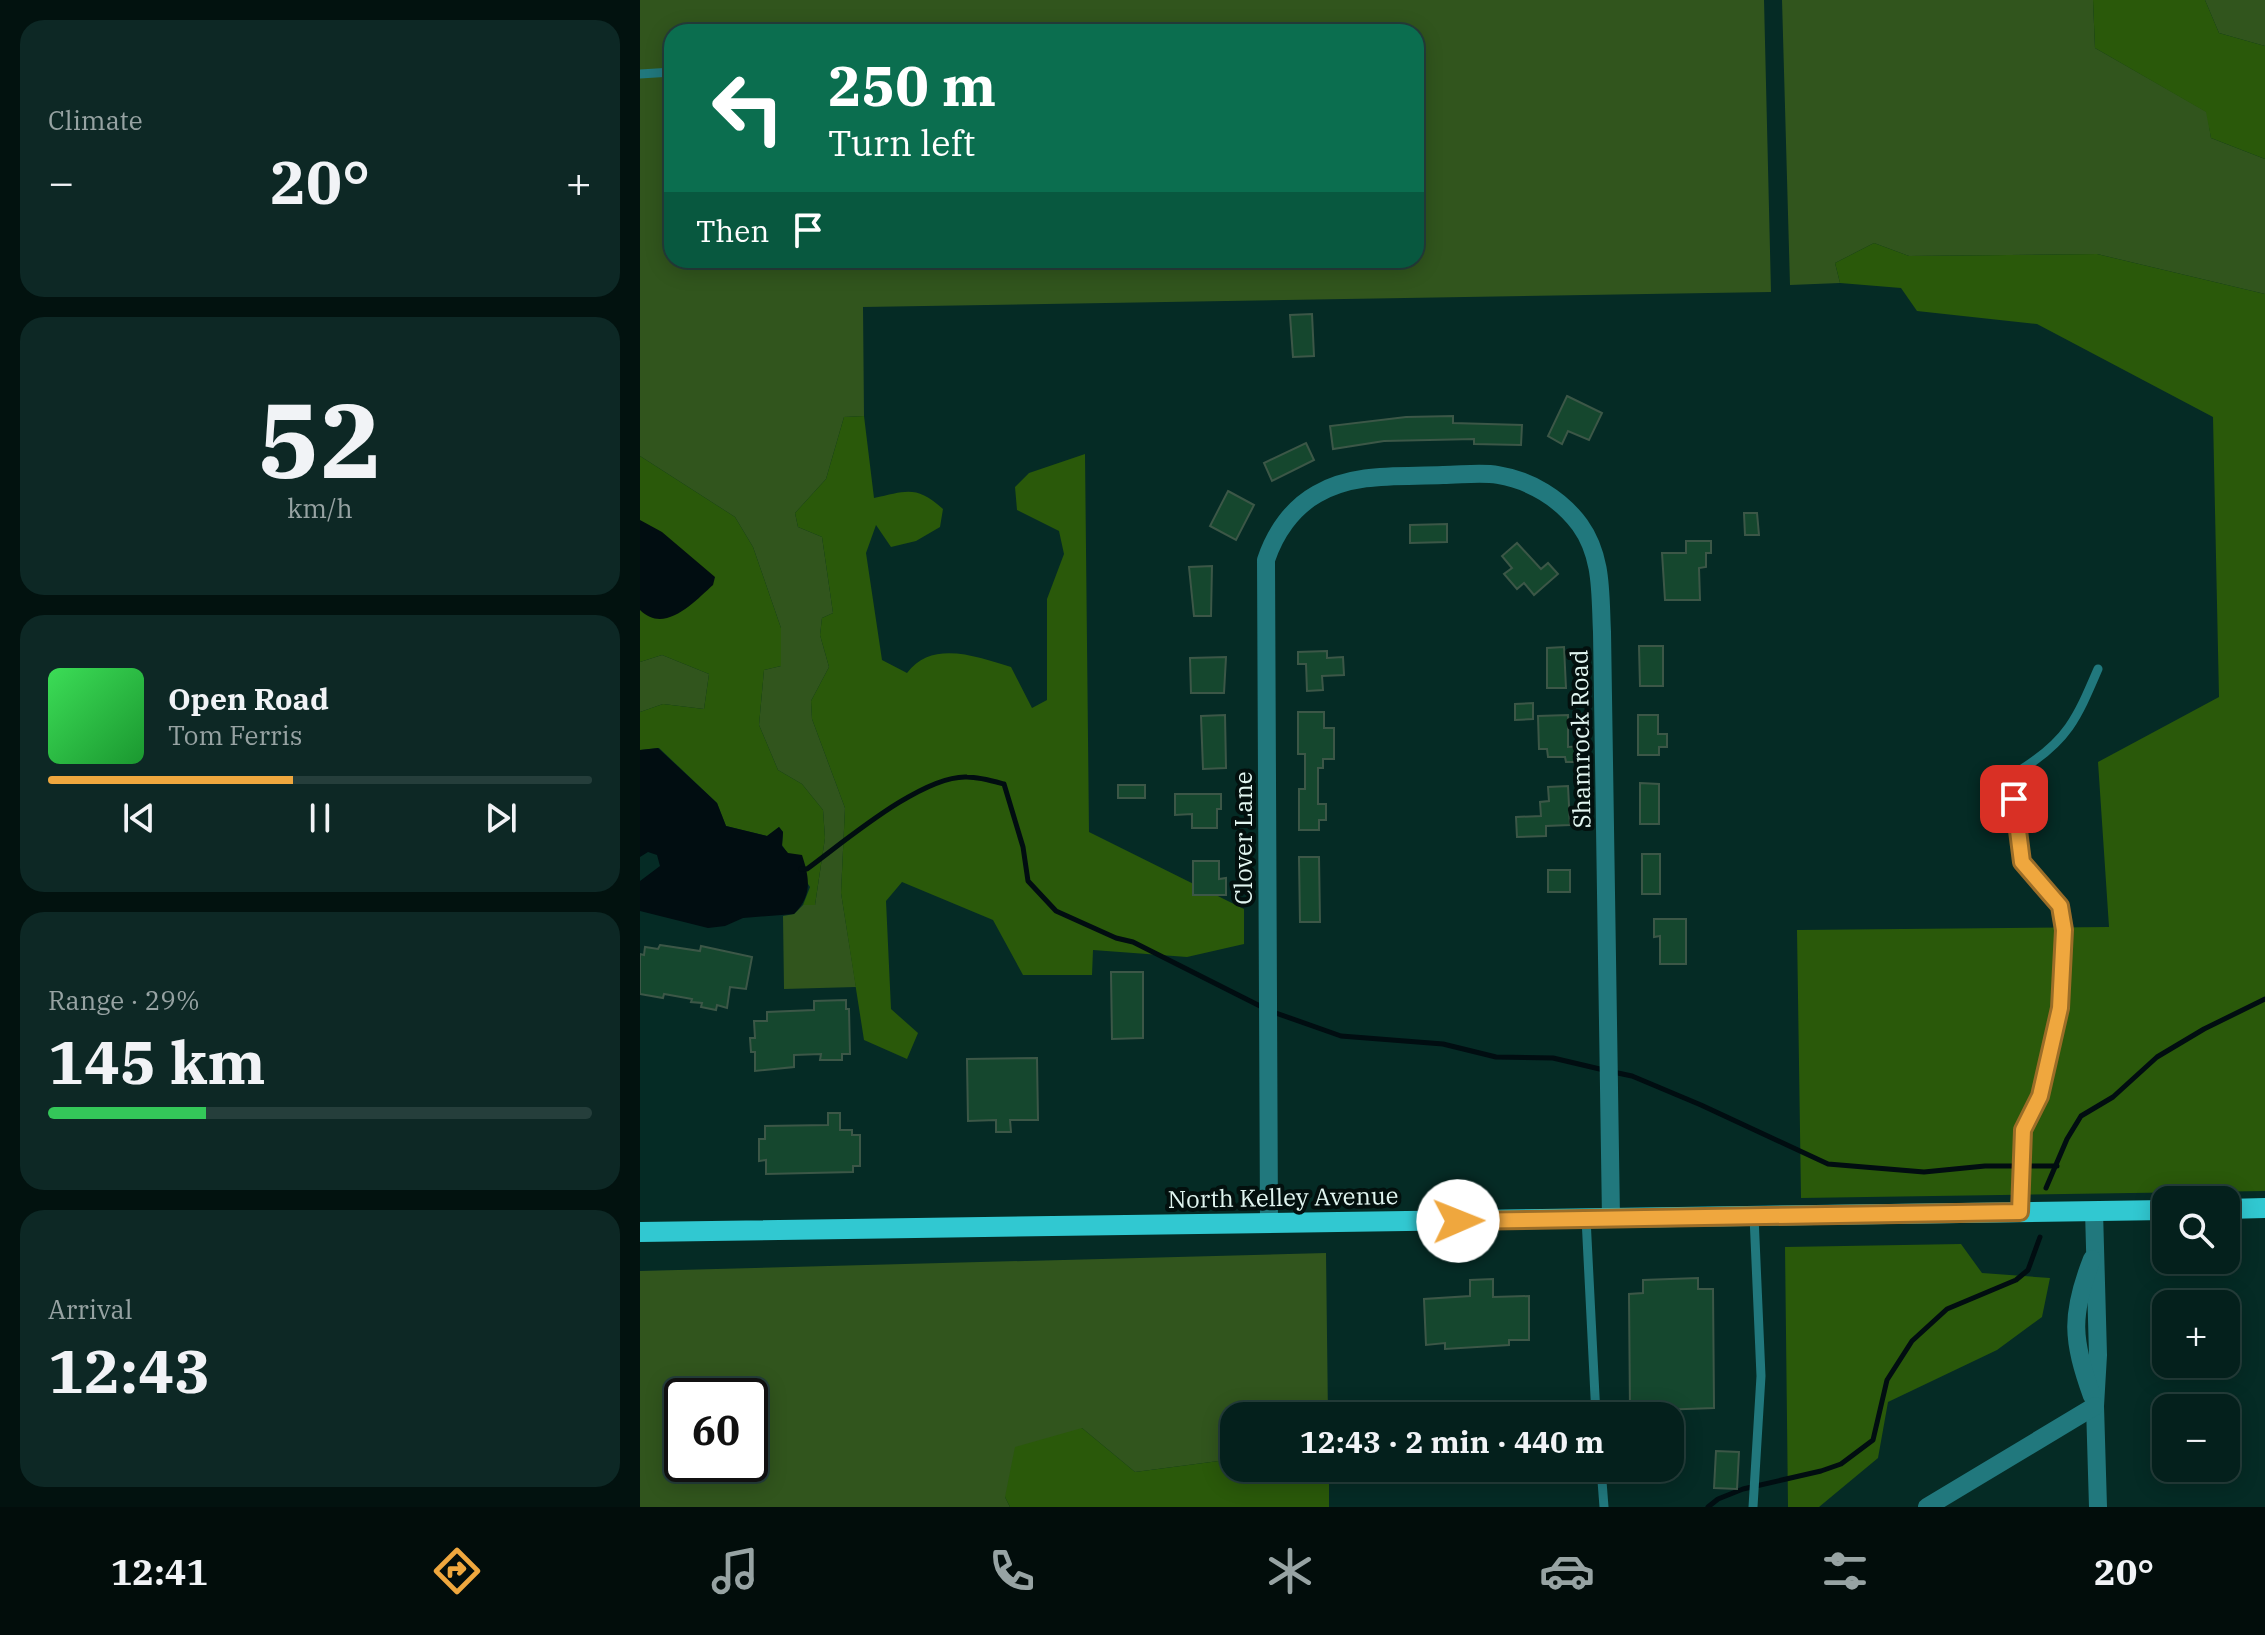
<!DOCTYPE html>
<meta charset="utf-8">
<style>
body{margin:0;font-family:"IBM Plex Serif",serif;background:#0d2825;color:#f1f3f6;height:100vh;display:flex;flex-direction:column;font-size:30px;white-space:nowrap}
*{box-sizing:border-box;margin:0}
p{font-size:26px;color:#97a3a3}
.icon{flex:none;width:44px;height:44px;fill:none;stroke:currentColor;stroke-width:2;stroke-linecap:round;stroke-linejoin:round}
.map{position:relative;flex:1;overflow:hidden}
.sheet{display:flex;flex-direction:column;gap:20px;padding:20px;background:#02120f;width:640px}
.sheet>*{flex:none}
.banner{position:absolute;left:24px;top:24px;width:760px;height:244px;border-radius:24px;box-shadow:0 4px 20px #0003,0 0 0 2px #253e3b;background:#0b6e4f;color:#fff;overflow:hidden}
.controls{position:absolute;left:1512px;top:1186px;display:grid;gap:16px}
.controls a{display:grid;place-items:center;width:88px;height:88px;border-radius:16px;background:#04201c;box-shadow:0 4px 20px #0003,0 0 0 2px #253e3b;font-size:40px}
.speed{position:absolute;left:24px;top:1378px;display:flex;gap:16px;font-size:40px;font-weight:700;text-align:center}
.speed>*{display:grid;place-content:center;width:104px;height:104px;border-radius:50%;background:#04201c;box-shadow:0 4px 20px #0003,0 0 0 2px #253e3b;line-height:1}
.speed .limit{border:4px solid #111;border-radius:12px;background:#fff;color:#111}
.pin{position:absolute;display:grid;place-items:center;width:68px;height:68px;color:#fff;margin:-34px;border-radius:16px;box-shadow:0 4px 12px #0006}
.me{position:absolute;width:88px;margin:-44px;rotate:89deg;stroke-linejoin:round;filter:drop-shadow(0 0 6px #0008)}
.turn{display:flex;align-items:center;gap:28px;height:168px;padding:0 32px;font-size:36px}
.turn .icon{width:104px;height:104px;stroke-width:2.5}
.turn b{display:block;font-size:56px;line-height:68px}
.then{display:flex;align-items:center;height:76px;padding:0 32px;background:#0003;gap:16px;font-size:30px}
.big{font-size:60px;font-weight:700;line-height:1.1}
.sheet .widget{flex:1;display:flex;flex-direction:column;justify-content:center;gap:12px;min-width:0;padding:0 28px;border-radius:24px;background:#0d2825}
.sheet .dial{align-items:center;gap:0}
.dial b{font-size:104px;line-height:1}
.song{display:flex;align-items:center;gap:24px}
.cover{width:96px;height:96px;border-radius:12px;background:linear-gradient(135deg,hsl(130 70% 55%),hsl(130 70% 35%))}
.played{height:8px;border-radius:4px;background:linear-gradient(90deg,#efa73e 45%,#253e3b 45%)}
.keys{display:flex;justify-content:space-around;direction:ltr}
.heat{display:flex;justify-content:space-between;align-items:center;font-size:44px;direction:ltr}
.charge{height:12px;border-radius:6px;background:linear-gradient(90deg,#34c759 29%,#253e3b 0)}
.trip{position:absolute;left:580px;top:1402px;width:464px;height:80px;border-radius:24px;background:#04201c;box-shadow:0 4px 20px #0003,0 0 0 2px #253e3b;font-weight:700;line-height:80px;text-align:center}
.dock{display:flex;height:128px;justify-content:space-around;align-items:center;background:#020d0b;color:#97a3a3}
.dock .icon{width:56px;height:56px}
.dock .selected{color:#efa73e}
.dock b{font-size:36px;color:#f1f3f6}
main{display:flex;flex:1;min-height:0}
.map>svg:first-child{display:block}
.green{fill:#31551d;fill-rule:evenodd}
.forest{fill:#2a590a}
.water{fill:#010d11}
.lines{fill:none;stroke-linecap:round;stroke-linejoin:round}
.stream{stroke:#010d11;stroke-width:5}
.building{fill:#15472e;stroke:#3c5747;stroke-width:2}
.service{stroke:#21787d;stroke-width:9}
.minor{stroke:#21787d;stroke-width:18}
.primary{stroke:#31c8d1;stroke-width:20}
.route-casing{stroke:#9b6d28;stroke-width:20}
.route{stroke:#efa73e;stroke-width:14}
.labels{text-anchor:middle;dominant-baseline:central;stroke-width:8;stroke-linejoin:round;paint-order:stroke}
.street-label{font-size:24px;fill:#e2f6f1;stroke:#03100e}
</style>
<main>
<section class="sheet">
<div class="widget"><p>Climate</p>
<div class="heat"><a>−</a><b class="big">20°</b><a>+</a></div>
</div>
<div class="widget dial"><b>52</b><p>km/h</p></div>
<div class="widget">
<div class="song"><i class="cover"></i><div><b>Open Road</b><p>Tom Ferris</p></div></div>
<div class="played"></div>
<div class="keys"><svg class="icon" aria-label="previous" viewBox="0 0 24 24"><path d="M18 5L8 12l10 7zM5 5v14"/></svg><svg class="icon" aria-label="pause" viewBox="0 0 24 24"><path d="M8 5v14M16 5v14"/></svg><svg class="icon" aria-label="next" viewBox="0 0 24 24"><path d="M6 5l10 7-10 7zM19 5v14"/></svg></div>
</div>
<div class="widget"><p>Range · 29%</p><b class="big">145 km</b><div class="charge"></div></div>
<div class="widget"><p>Arrival</p><b class="big">12:43</b></div>
</section>
<div class="map">
<svg width="1625" height="1507" viewBox="0 0 1625 1507">
<rect width="100%" height="100%" fill="#052b25"/>
<g class="green">
<path d="M0,0H1124L1131,292L223,307L224,416L204,417L186,479L155,513L158,527L182,537L193,613L182,618L180,635L189,667L171,701L172,719L205,808L201,893L216,987L144,989L143,916L154,914L163,905H175L185,838L183,810L162,784L138,770L119,725L124,670L141,666V628L113,547L95,517L0,456ZM32,32H776V260H32Z"/>
<path d="M1142,0H1453L1455,48L1567,112L1571,138L1625,159V294L1457,254L1269,256L1234,243L1195,263L1200,283L1150,285Z"/>
<path d="M1565,0H1625V46L1579,33Z"/>
<path d="M22,655L69,674L64,709L23,704L0,712V662Z"/>
<path d="M686,1253L688,1416H594V1459L495,1472L442,1428L365,1497L370,1507H0V1271ZM42,1396H110V1464H42Z"/>
</g>
<g class="forest">
<path d="M1453,0H1565L1579,33L1625,46V159L1571,138L1566,112L1455,48Z"/>
<path d="M1234,243L1269,256L1457,254L1625,294V1191L1161,1198L1157,930L1469,927L1458,762L1579,697L1573,417L1397,324L1277,311L1261,288L1200,283L1195,263Z"/>
<path d="M224,416L234,498C267,491 276,485 303,509L300,527L276,541L251,547L236,525L226,553L242,660L267,673C292,639 338,657 371,667L392,708L407,700V599L424,554L419,531L377,510L375,487L389,473L445,454L449,832L604,909V944L547,957L453,950L452,975H383L353,920L262,882L246,901L251,1009L278,1033L267,1059L224,1040L201,893L205,808L172,719L171,701L189,667L180,635L182,618L193,613L182,537L158,527L155,513L186,479L204,417Z"/>
<path d="M0,456L95,517L113,547L141,628V666L124,670L119,725L138,770L162,784L183,810L185,838L175,905H163L170,887L142,845L143,832L139,827L127,836L86,826L77,803L19,748L0,750V712L23,704L64,709L69,674L22,655L0,662Z"/>
<path d="M1321,1244L1342,1273L1410,1278L1402,1317L1357,1350L1248,1402L1238,1458L1179,1507H1148L1145,1247Z"/>
<path d="M442,1428L495,1472L594,1459V1468H689V1507H370L365,1497L375,1447Z"/>
</g>
<g class="water">
<path d="M0,520L22,532L75,577L73,585C55,601 25,635 0,610Z"/>
<path d="M18,748L77,803L86,826L127,836L139,827L143,832L142,846L148,853L162,855C170,879 172,896 154,914L103,918L85,926L68,928L0,911V881L20,866L17,855L8,852L0,857V750Z"/>
</g>
<g class="lines">
<g class="stream">
<path d="M161,869H167C204,842 282,775 327,777C339,777 353,781 364,784L383,847L388,881L416,911L476,938L493,942L624,1008"/>
<path d="M633,1012L701,1036L803,1044L856,1057L913,1058L964,1070"/>
<path d="M973,1072L992,1076L1061,1105L1188,1164L1284,1172L1345,1166H1417"/>
<path d="M1406,1188L1427,1139L1441,1116L1473,1097L1517,1057L1564,1029L1625,999"/>
<path d="M1068,1507L1078,1499L1103,1489L1181,1471L1201,1464L1233,1440L1247,1380L1272,1341L1307,1309L1376,1280L1388,1270L1400,1237"/>
</g>
</g>
<g class="building">
<path d="M672,314L674,356L653,357L650,315Z"/>
<path d="M927,396L962,413L949,440L928,431L922,444L908,436Z"/>
<path d="M813,416V423L882,425L881,445L834,444V439L744,441L693,449L690,426L766,417Z"/>
<path d="M666,443L674,460L632,481L624,463Z"/>
<path d="M588,491L614,505L596,540L570,526Z"/>
<path d="M1104,513H1117L1119,535H1105Z"/>
<path d="M807,524V542L770,543V525Z"/>
<path d="M1046,541H1071V553H1066V567L1059,568L1060,600H1025L1022,553H1046Z"/>
<path d="M877,543L901,569L908,563L918,574L894,595L884,583L877,589L864,574L872,568L862,556Z"/>
<path d="M572,566L571,616H554L549,567Z"/>
<path d="M999,646H1023V686H1000Z"/>
<path d="M924,647L926,688H907V648Z"/>
<path d="M687,651V658L703,657L704,675L682,676L683,690L667,691L666,664H658V652Z"/>
<path d="M586,657L584,693H551L550,658Z"/>
<path d="M893,703V719L875,720V704Z"/>
<path d="M658,712H684V728H694V759H683V768H678V804H686V820H679V830H659V789H665V754H658Z"/>
<path d="M585,715L586,768L563,769L561,716Z"/>
<path d="M928,715V747L942,746L943,762H926L925,757H908L907,749H899L898,716Z"/>
<path d="M998,715H1018V734H1027V747H1019V755H998Z"/>
<path d="M1000,783L1019,784V824H1000Z"/>
<rect x="478" y="785" width="27" height="13"/>
<path d="M928,786L930,825L906,826V836L877,837L876,817L901,816L900,802L909,801L908,787Z"/>
<path d="M535,794H581V809H577V828H552V814L535,815Z"/>
<rect x="1002" y="854" width="18" height="40"/>
<path d="M659,857H679L680,922H660Z"/>
<path d="M553,861H579V879L586,878V895H553Z"/>
<rect x="908" y="870" width="22" height="22"/>
<path d="M1014,919H1046V964H1020V936L1014,937Z"/>
<path d="M20,945L60,951L61,946L112,957L106,989L90,987L87,1008L77,1005L76,1010L61,1007L62,1003L51,1002L52,999L24,994L23,998L0,994V954L4,955L5,947L18,949Z"/>
<path d="M471,972H503V1038L472,1039Z"/>
<path d="M206,1000V1009H209L210,1054H202V1060H180L181,1054L154,1055V1067L115,1071V1052H111L110,1038H115L114,1021H127V1012L174,1010V1001Z"/>
<path d="M397,1058L398,1120H370L371,1132H356V1120L328,1121L327,1059Z"/>
<path d="M188,1113H200V1130H212V1135H220V1166H213V1172L126,1174V1160L119,1161V1139H125V1126L188,1125Z"/>
<path d="M1058,1278V1289H1073L1074,1408L990,1411L989,1294L1003,1293V1280Z"/>
<path d="M853,1279V1297L889,1296V1340H869V1345L805,1349V1343L786,1345L784,1299L830,1296V1280Z"/>
<path d="M1076,1451L1099,1452L1097,1489L1074,1488Z"/>
</g>
<g class="lines">
<g class="service">
<path d="M0,74L32,72"/>
<path d="M1380,1212L1383,1130L1400,1096L1420,1008L1424,930L1420,906L1382,862L1374,799L1382,769C1428,740 1437,718 1458,669"/>
<path d="M946,1218L956,1416"/>
<path d="M961,1468L964,1507"/>
<path d="M1113,1507L1121,1376L1114,1216"/>
</g>
<g class="minor">
<path d="M1454,1211L1458,1355L1455,1406L1458,1507"/>
<path d="M629,1223L626,560C635,533 652,508 677,494C715,472 761,477 803,475C821,475 841,472 858,475C890,480 921,499 940,525C963,557 960,595 962,632L971,1218"/>
<path d="M1452,1396C1432,1340 1430,1315 1452,1259"/>
<path d="M1287,1507L1455,1406"/>
</g>
<g class="primary">
<path d="M1586,1209L1625,1208"/>
<path d="M0,1232L1526,1210"/>
</g>
</g>
<g class="lines">
<g class="route-casing">
<path id="route" d="M818,1221L1380,1212L1383,1130L1400,1096L1420,1008L1424,930L1420,906L1382,862L1374,799"/>
</g>
<use href="#route" class="route"/>
</g>
<g class="labels">
<g class="street-label">
<text transform="translate(940 739) rotate(-91)">Shamrock Road</text>
<text transform="translate(603 838) rotate(-90)">Clover Lane</text>
<text transform="translate(643 1197) rotate(-1)">North Kelley Avenue</text>
</g>
</g>
</svg>
<div class="controls">
<a><svg class="icon" aria-label="search" viewBox="0 0 24 24"><circle cx="10" cy="10" r="6"/><path d="M15 15l6 6"/></svg></a>
<a>+</a>
<a>−</a>
</div>
<div class="speed"><div class="limit">60</div></div>
<div class="pin" style="left:1374px;top:799px;background:#d93025"><svg class="icon" aria-label="arrive" viewBox="0 0 24 24"><path d="M6 21V4h12l-3 4 3 4H6"/></svg></div>
<svg class="me" style="left:818px;top:1221px" viewBox="-20 -20 40 40"><circle r="19" fill="#fff"/><path d="M0-13L10 11 0 6-10 11z" fill="#efa73e"/></svg>
<div class="trip">12:43 · 2 min · 440 m</div>
<div class="banner">
<div class="turn"><svg class="icon" aria-label="left" viewBox="0 0 24 24"><path d="M17 20v-9H6M10 6l-5 5 5 5"/></svg><div><b>250 m</b>Turn left</div></div>
<div class="then">Then<svg class="icon" aria-label="arrive" viewBox="0 0 24 24"><path d="M6 21V4h12l-3 4 3 4H6"/></svg></div>
</div>
</div>
</main>
<nav class="dock">
<b>12:41</b>
<svg class="icon selected" aria-label="directions" viewBox="0 0 24 24"><path d="M12 3l9 9-9 9-9-9zM9 14v-3h6M13 9l2 2-2 2"/></svg>
<svg class="icon" aria-label="music" viewBox="0 0 24 24"><path d="M9 18V5l10-2v13"/><circle cx="6" cy="18" r="3"/><circle cx="16" cy="16" r="3"/></svg>
<svg class="icon" aria-label="phone" viewBox="0 0 24 24"><path d="M5 4h4l2 5-3 2q2 4 5 5l2-3 5 2v4C11 20 4 13 5 4z"/></svg>
<svg class="icon" aria-label="climate" viewBox="0 0 24 24"><path d="M12 3v18M4 7l16 10M4 17L20 7"/></svg>
<svg class="icon" aria-label="car" viewBox="0 0 24 24"><path d="M5 17H2v-5l4-1 3-4h7l3 4 3 1v5h-3M9 17h6M6 11h13"/><circle cx="7" cy="17" r="2"/><circle cx="17" cy="17" r="2"/></svg>
<svg class="icon" aria-label="filters" viewBox="0 0 24 24"><path d="M4 7h16M4 17h16"/><circle cx="9" cy="7" r="2"/><circle cx="15" cy="17" r="2"/></svg>
<b>20°</b>
</nav>
